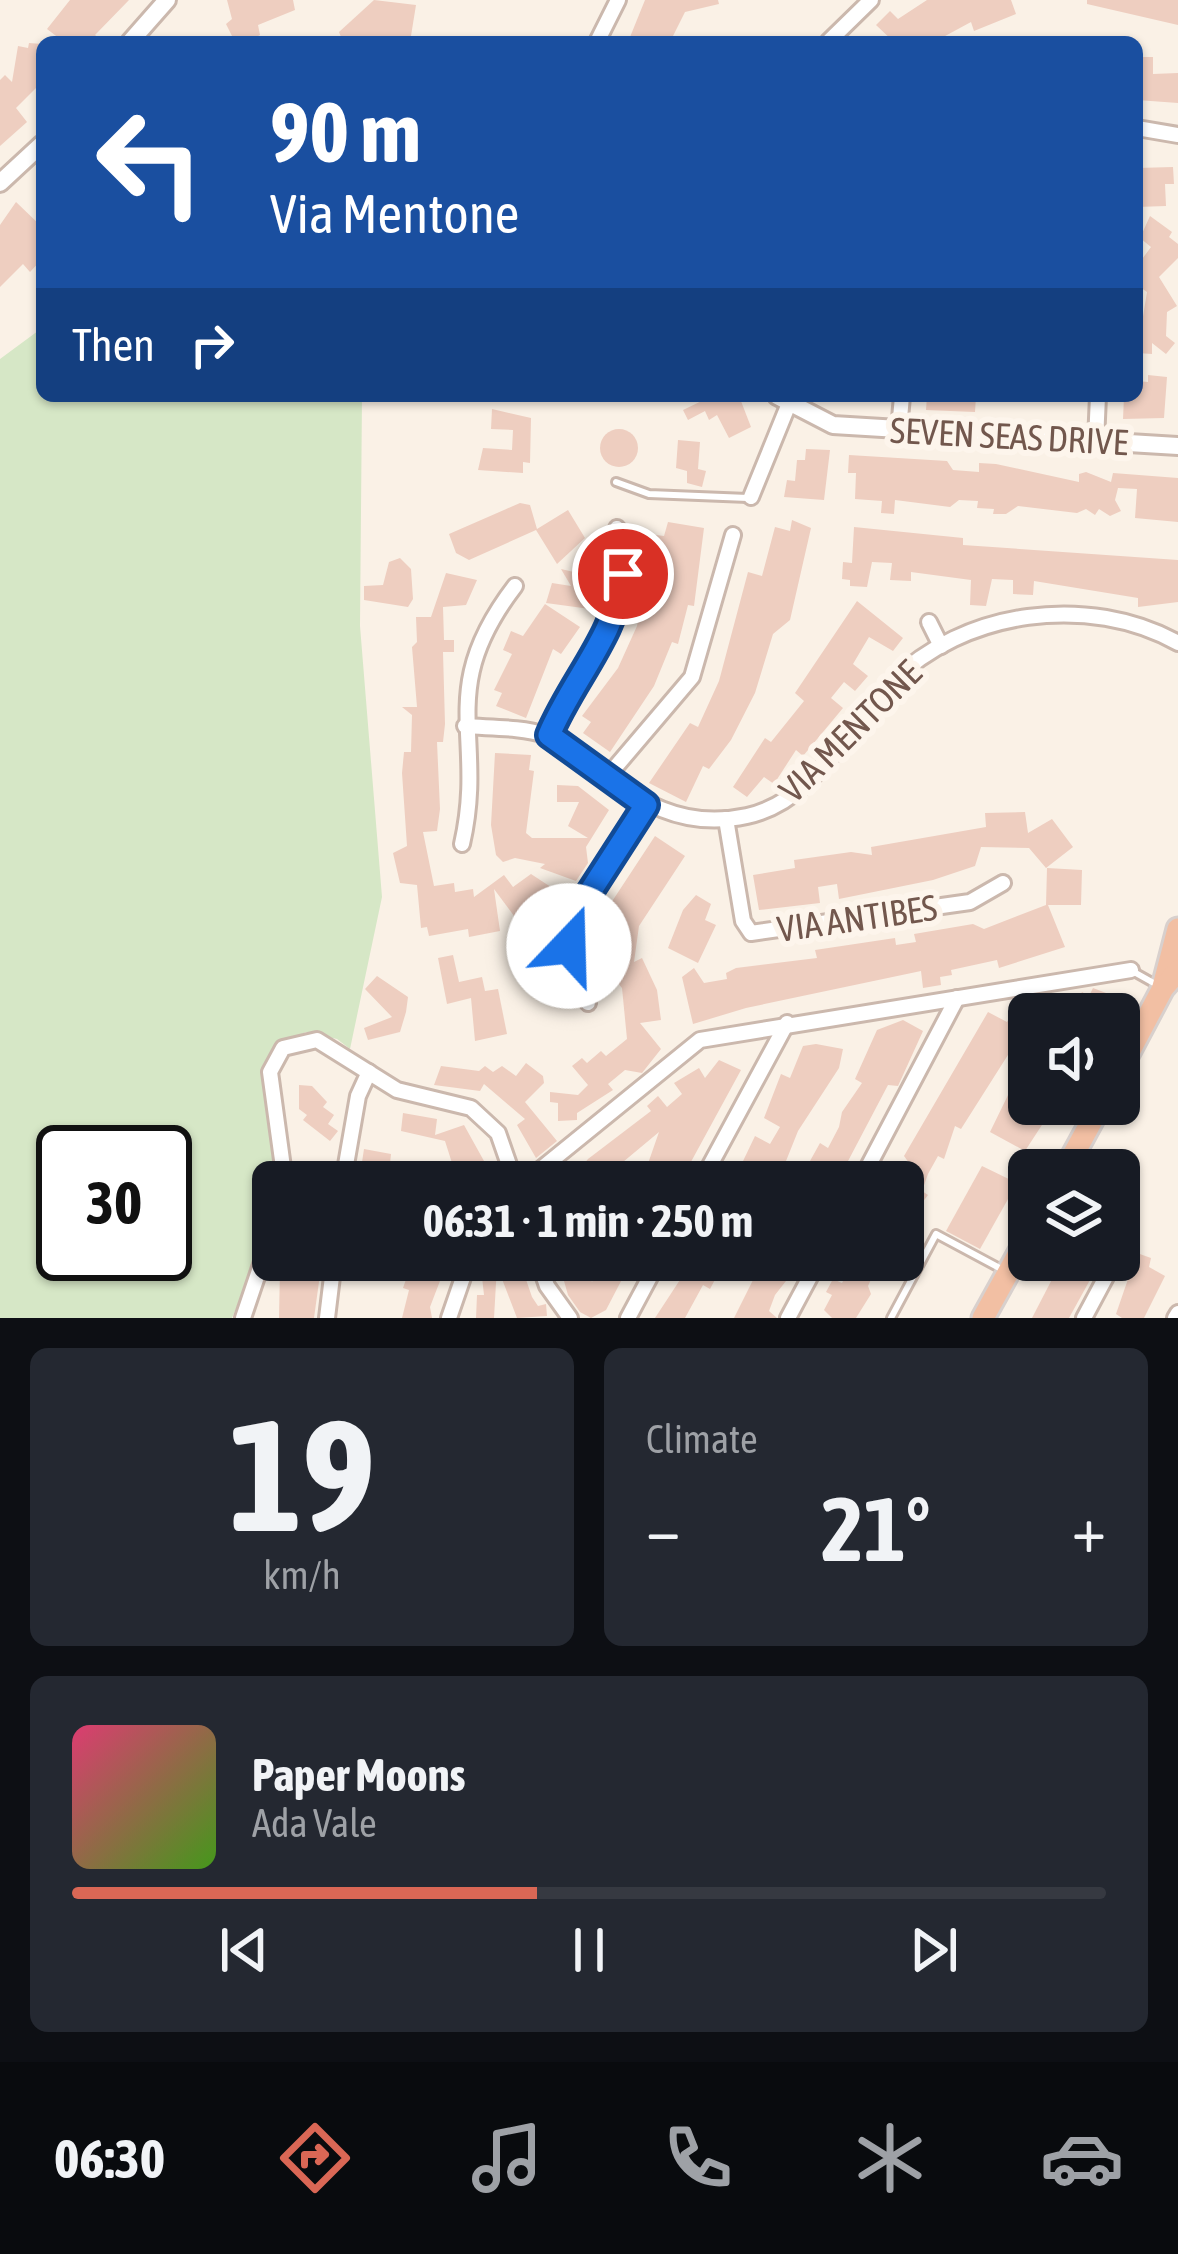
<!DOCTYPE html>
<meta charset="utf-8">
<style>
body{margin:0;font-family:"Asap Condensed",sans-serif;background:#242831;color:#f1f3f6;height:100vh;display:flex;flex-direction:column;font-size:45px;white-space:nowrap}
*{box-sizing:border-box;margin:0}
p{font-size:39px;color:#9ea1a6}
.icon{flex:none;width:66px;height:66px;fill:none;stroke:currentColor;stroke-width:2;stroke-linecap:round;stroke-linejoin:round}
.map{position:relative;height:1318px;overflow:hidden}
.drawer{display:flex;flex-direction:column;gap:30px;padding:30px;background:#0d0f14;flex:1}
.drawer>*{flex:none}
.guide{position:absolute;left:36px;top:36px;width:1107px;height:366px;border-radius:18px;box-shadow:0 3px 9px #0004;background:#1a4fa0;color:#fff;overflow:hidden}
.tools{position:absolute;left:1008px;top:993px;display:grid;gap:24px}
.tools a{display:grid;place-items:center;width:132px;height:132px;border-radius:18px;background:#171b24;box-shadow:0 3px 9px #0004;font-size:60px}
.speed{position:absolute;left:36px;top:1125px;display:flex;gap:24px;font-size:60px;font-weight:700;text-align:center}
.speed>*{display:grid;place-content:center;width:156px;height:156px;border-radius:50%;background:#171b24;box-shadow:0 3px 9px #0004;line-height:1}
.speed .limit{border:6px solid #111;border-radius:18px;background:#fff;color:#111}
.pin{position:absolute;display:grid;place-items:center;width:102px;height:102px;color:#fff;margin:-51px;border:6px solid #fff;border-radius:50%;box-shadow:0 3px 12px #0007}
.me{position:absolute;width:132px;margin:-66px;rotate:21deg;stroke-linejoin:round;filter:drop-shadow(0 0 9px #0008)}
.turn{display:flex;align-items:center;gap:42px;height:252px;padding:0 36px;font-size:54px}
.turn .icon{width:156px;height:156px;stroke-width:2.5}
.turn b{display:block;font-size:84px;line-height:102px}
.then{display:flex;align-items:center;height:114px;padding:0 36px;background:#0003;gap:24px;font-size:45px}
.big{font-size:90px;font-weight:700;line-height:1.1}
.drawer .widget{flex:1;display:flex;flex-direction:column;justify-content:center;gap:18px;min-width:0;padding:0 42px;border-radius:18px;background:#242831}
.drawer .dial{align-items:center;gap:0}
.dial b{font-size:156px;line-height:1}
.song{display:flex;align-items:center;gap:36px}
.cover{width:144px;height:144px;border-radius:18px;background:linear-gradient(135deg,hsl(340 70% 55%),hsl(100 70% 35%))}
.played{height:12px;border-radius:6px;background:linear-gradient(90deg,#da6755 45%,#363941 45%)}
.keys{display:flex;justify-content:space-around;direction:ltr}
.heat{display:flex;justify-content:space-between;align-items:center;font-size:66px;direction:ltr}
.drawer .tiles{flex:1;display:grid;gap:30px;grid-template-columns:1fr 1fr}
.widget:last-child{grid-column:span 2}
.trip{position:absolute;left:252px;top:1161px;width:672px;height:120px;border-radius:18px;background:#171b24;box-shadow:0 3px 9px #0004;font-weight:700;line-height:120px;text-align:center}
.tab-bar{display:flex;height:192px;justify-content:space-around;align-items:center;background:#090b0e;color:#9ea1a6}
.tab-bar .icon{width:84px;height:84px}
.tab-bar .selected{color:#da6755}
.tab-bar b{font-size:54px;color:#f1f3f6}
.map>svg:first-child{display:block}
.green{fill:#d6e7c6;fill-rule:evenodd}
.building{fill:#eecec0}
.lines{fill:none;stroke-linecap:round;stroke-linejoin:round}
.service-casing{stroke:#cbb8ad;stroke-width:12}
.minor-casing{stroke:#cbb8ad;stroke-width:20}
.tertiary-casing{stroke:#cbb8ad;stroke-width:22}
.trunk-casing{stroke:#d8d0cd;stroke-width:27}
.service{stroke:#fff;stroke-width:6}
.minor{stroke:#fff;stroke-width:14}
.tertiary{stroke:#fff;stroke-width:16}
.trunk{stroke:#f2bfa3;stroke-width:21}
.route-casing{stroke:#114b97;stroke-width:30}
.route{stroke:#1a73e8;stroke-width:21}
.labels{text-anchor:middle;dominant-baseline:central;stroke-width:12;stroke-linejoin:round;paint-order:stroke}
.street-label{font-size:36px;fill:#72574d;stroke:#fdf5ec}
</style>
<div class="map">
<svg width="1178" height="1318" viewBox="0 0 1178 1318">
<rect width="100%" height="100%" fill="#faf1e6"/>
<path class="green" d="M42,328V396H362L360,626L382,897L350,1049L337,1039L306,1032L274,1047L262,1072L276,1182L264,1241L232,1318H0V359ZM63,1152H165V1254H63Z"/>
<g class="building">
<path d="M70,0H129L95,35L104,42H64L47,29Z"/>
<path d="M227,0H293L295,10L258,25L260,35L247,42H235L226,24L232,19Z"/>
<path d="M374,0L416,5L410,42H343L339,32Z"/>
<path d="M645,0H718L719,4L685,12L670,42H628Z"/>
<path d="M927,0H1011L1016,14L974,31L971,22L934,42H894L876,25L890,11L898,19Z"/>
<path d="M1087,0H1178V25L1087,4Z"/>
<path d="M29,43L42,44V93L36,88L16,108L27,122L0,146V80L5,75L12,82L18,46L28,48Z"/>
<path d="M1137,57H1153V74L1178,73V103L1137,100Z"/>
<path d="M1173,167L1174,184H1165L1166,206L1137,207V168Z"/>
<path d="M16,202L42,227V259L30,272L23,264L0,287V225Z"/>
<path d="M1150,216L1172,232L1169,237L1178,244V258L1159,277L1177,306L1167,312L1166,336L1175,343L1166,354L1152,343V354L1137,353L1147,292L1137,285V266L1151,247L1140,238Z"/>
<path d="M1148,375L1167,377L1164,418L1123,419L1124,396H1137V381L1148,382Z"/>
<path d="M712,396H739L751,427L729,438L717,415L709,420L705,411L688,420L683,410Z"/>
<path d="M927,396H976L975,412L926,410Z"/>
<path d="M492,409L531,418L530,463L523,462V473L478,470L483,448L512,450L513,430L491,429Z"/>
<circle cx="619" cy="448" r="19"/>
<path d="M678,440L700,442L698,469L706,471L702,487L687,483V471L676,468Z"/>
<path d="M806,449L830,450L824,500L784,497L787,480L795,481L797,460H805Z"/>
<path d="M849,455L947,461L953,470L979,472V463L996,464L1079,482V474L1086,472L1111,482L1113,473L1178,478V522L1135,518L1137,489L1118,488L1115,500L1121,511L1110,516L1099,509L1095,515L1086,509L1077,513L1018,506L1006,514H993L994,509L977,508L978,501L959,500L950,507L895,500L894,514L881,513L882,501L855,499L856,473H848Z"/>
<path d="M520,503L530,505L537,529L568,510L585,538L557,564L536,530L469,560L456,553L449,534Z"/>
<path d="M792,520L811,528L790,620L773,634L755,693L731,740L709,769L703,766L686,802L649,783L690,723L698,727L719,681L748,572L762,576L775,527L790,531Z"/>
<path d="M668,522L704,528L694,606L688,605L678,644L672,642L654,686L610,752L583,733L591,722L582,716L618,668L637,626L656,535L664,536Z"/>
<path d="M854,527L963,538V545L1178,560V602L1138,607V598L1034,581L1033,595L1013,594V580L992,579L986,606L970,605L971,580L911,572V581L890,580L892,563L872,562L867,587L850,586V580L842,579L843,562L852,563Z"/>
<path d="M400,558L411,569L413,599L408,607L364,600V586L383,585L389,562Z"/>
<path d="M561,569L595,577L590,609L546,603L552,583L571,586Z"/>
<path d="M446,573L477,580L466,605L443,607L444,640H454V652H443L445,724L443,742H437L440,809L437,831L423,832L434,886L454,883L455,892L473,889L474,897L504,875L513,887L531,874L560,893L556,903L517,920L494,889L500,931L469,937L468,929L429,936L427,927L421,928L417,885L400,883L393,853L407,846L402,773L404,752H411L412,715L402,707H417L412,647L417,642L416,617H431Z"/>
<path d="M857,601L903,638L893,651L869,637L853,664L868,676L855,691L844,682L831,698L843,708L803,756L796,750L774,784L764,777L747,797L733,787L765,738L771,742L804,701L795,693Z"/>
<path d="M545,604L580,627L561,654L553,649L526,718L496,706L502,693L494,690L512,654L503,650L511,631L523,636Z"/>
<path d="M495,753L531,755L529,770L534,771L526,833L532,838H588L568,826L579,802H557V785L578,786L609,810L586,847L588,863L576,881L540,868L545,864L515,858L503,862L496,855L491,825Z"/>
<path d="M1025,812L1028,833L1052,819L1073,847L1046,868L1029,848L981,847L975,866L933,880L839,899L837,884L818,887L820,903L759,910L753,875L795,868L794,860L851,852L872,855L871,847L986,827L985,813Z"/>
<path d="M655,836L685,856L639,926L634,962L642,958L657,990L661,1020L640,1023L661,1049L642,1073L625,1070L608,1084L613,1090L577,1113V1120L558,1121V1103L550,1102V1092L578,1095L588,1085L572,1066L582,1058L587,1063L601,1051L606,1056L627,1039L622,988L609,972L594,967V934L600,929L606,903H611Z"/>
<path d="M1047,868L1082,870L1081,905H1048L1065,947L999,968L997,960L951,970L952,975L940,977L941,985L923,988L921,971L746,1008L693,1024L682,977L694,968L704,983L727,979L726,973L736,968L817,958L815,950L895,938L896,945L916,942L914,934L973,924L984,929L1046,905Z"/>
<path d="M696,895L711,904L705,920L716,925L698,963L668,948L683,910Z"/>
<path d="M453,955L459,982L482,977L485,991L498,989L507,1034L475,1041L471,998L447,1004L438,958Z"/>
<path d="M377,976L408,997L406,1012L400,1032L368,1040L364,1028L392,1017L365,989Z"/>
<path d="M1093,988L1114,996L1106,1014L1066,1010L1072,997L1077,1000L1082,992L1089,996Z"/>
<path d="M1017,1005L1029,1011L1013,1047L961,1129L955,1126L944,1159L938,1156L928,1174L922,1191L928,1195L903,1228V1183L912,1167L904,1156L988,1012L1007,1022Z"/>
<path d="M903,1020L923,1031L898,1086L888,1085L837,1182H813L816,1176L805,1170L820,1143L828,1148L839,1127L842,1112L862,1083L855,1079L877,1030Z"/>
<path d="M816,1044L843,1049L839,1068L798,1131L784,1166L779,1164L770,1182H733L755,1136L770,1144L780,1127L764,1118L781,1074L790,1078L803,1046Z"/>
<path d="M719,1060L741,1070L680,1182H652L644,1175L659,1132L605,1177L609,1182H569L588,1159L651,1111L647,1106L658,1096L667,1107L682,1094L674,1083L699,1068L705,1078Z"/>
<path d="M526,1063L543,1076L544,1083L525,1102L557,1141L536,1158L517,1125L525,1119L484,1084L480,1091L434,1085L441,1066L479,1071L485,1066L493,1072L502,1066L516,1076Z"/>
<path d="M1029,1081V1104L1053,1108L1025,1151L990,1132L1010,1091L1015,1093Z"/>
<path d="M299,1085L312,1086L327,1102L323,1107L334,1115L328,1124L338,1131L330,1141L303,1120L307,1115L299,1109Z"/>
<path d="M403,1113L437,1119L435,1135L464,1125L484,1161L469,1167L503,1182H458L445,1141L401,1131Z"/>
<path d="M364,1149L391,1154L388,1182H359Z"/>
<path d="M982,1166L1017,1183L980,1249L946,1231Z"/>
<path d="M1137,1253L1151,1258L1149,1267L1165,1276L1144,1318H1122L1116,1314Z"/>
<path d="M295,1260H322L314,1318H279L280,1268L294,1269Z"/>
<path d="M427,1260H448L430,1307L432,1318H402L409,1290L403,1288L411,1265L423,1269Z"/>
<path d="M495,1260L520,1262L532,1297L538,1306L546,1304L547,1316L517,1318L497,1266L494,1318H476L477,1295H484L481,1268Z"/>
<path d="M558,1260H583L592,1282L604,1260H632L606,1310L591,1318L580,1312L568,1295Z"/>
<path d="M693,1260H709L706,1265L719,1272L710,1289L703,1285L685,1318H655Z"/>
<path d="M763,1260H786L797,1267L775,1295L769,1311L777,1318H734Z"/>
<path d="M854,1260H880L868,1286L871,1294L856,1318H832L824,1310L832,1295L826,1292L833,1279L842,1283Z"/>
<path d="M1062,1260H1101L1069,1318H1032Z"/>
</g>
<g class="lines">
<g class="service-casing">
<g id="service">
<path d="M616,482L649,494L748,498"/>
<path d="M1134,972L1159,986"/>
<path d="M891,1318L936,1234L1005,1271"/>
</g>
</g>
<g class="minor-casing">
<g id="minor">
<path d="M597,42L618,0"/>
<path d="M828,42L871,0"/>
<path d="M1137,128L1178,135"/>
<path d="M899,430L902,396"/>
<path d="M1096,441L1098,396"/>
<path d="M751,497L788,406"/>
<path d="M929,622L941,646"/>
<path d="M465,726C491,728 521,727 546,735C559,738 572,752 583,760C636,798 677,831 747,816C815,801 846,729 891,683C963,610 1089,593 1178,643"/>
<path d="M549,735C587,644 632,638 617,528"/>
<path d="M607,777L692,677L733,535"/>
<path d="M726,819L743,921L751,933L970,902L1003,883"/>
<path d="M462,844C487,735 434,692 515,586"/>
<path d="M588,1003L569,945L576,921L646,805"/>
<path d="M285,1182L270,1072L283,1048L317,1040L397,1090L471,1108L498,1133L515,1182"/>
<path d="M343,1182L358,1096L369,1072"/>
<path d="M525,1182L700,1040L1131,970"/>
<path d="M701,1182L787,1023"/>
<path d="M860,1182L957,998"/>
<path d="M538,1260L547,1286L570,1318"/>
<path d="M243,1318L273,1229"/>
<path d="M327,1318L334,1260"/>
<path d="M449,1318L469,1260"/>
<path d="M628,1318L659,1260"/>
<path d="M788,1318L819,1260"/>
<path d="M1084,1318L1115,1260"/>
<path d="M1175,1318L1178,1313"/>
</g>
</g>
<g class="tertiary-casing">
<g id="tertiary">
<path d="M130,42L167,0"/>
<path d="M0,183L42,144"/>
<path d="M777,396L833,425L1178,446"/>
</g>
</g>
<g class="trunk-casing">
<g id="trunk">
<path d="M1163,987L1178,929"/>
<path d="M1119,1071L1163,988L1178,971"/>
<path d="M1065,1170L1101,1104"/>
<path d="M983,1318L1029,1235"/>
</g>
</g>
<use href="#service" class="service"/>
<use href="#minor" class="minor"/>
<use href="#tertiary" class="tertiary"/>
<use href="#trunk" class="trunk"/>
</g>
<g class="lines">
<g class="route-casing">
<path id="route" d="M569,946L588,895L646,805L549,735C573,678 616,636 623,574"/>
</g>
<use href="#route" class="route"/>
</g>
<g class="labels">
<g class="street-label">
<text transform="translate(1009 436) rotate(3)">SEVEN SEAS DRIVE</text>
<text transform="translate(850 731) rotate(-45)">VIA MENTONE</text>
<text transform="translate(857 918) rotate(-8)">VIA ANTIBES</text>
</g>
</g>
</svg>
<div class="tools">
<a><svg class="icon" aria-label="sound" viewBox="0 0 24 24"><path d="M4 9h4l5-4v14l-5-4H4zM17 9q2 3 0 6"/></svg></a>
<a><svg class="icon" aria-label="layers" viewBox="0 0 24 24"><path d="M12 4l9 5-9 5-9-5zM3 14l9 5 9-5"/></svg></a>
</div>
<div class="speed"><div class="limit">30</div></div>
<div class="pin" style="left:623px;top:574px;background:#d93025"><svg class="icon" aria-label="arrive" viewBox="0 0 24 24"><path d="M6 21V4h12l-3 4 3 4H6"/></svg></div>
<svg class="me" style="left:569px;top:946px" viewBox="-20 -20 40 40"><circle r="19" fill="#fff"/><path d="M0-13L10 11 0 6-10 11z" fill="#1a73e8"/></svg>
<div class="trip">06:31 · 1 min · 250 m</div>
<div class="guide">
<div class="turn"><svg class="icon" aria-label="left" viewBox="0 0 24 24"><path d="M17 20v-9H6M10 6l-5 5 5 5"/></svg><div><b>90 m</b>Via Mentone</div></div>
<div class="then">Then<svg class="icon" aria-label="right" viewBox="0 0 24 24"><path d="M7 20v-9h11M14 6l5 5-5 5"/></svg></div>
</div>
</div>
<section class="drawer">
<div class="tiles">
<div class="widget dial"><b>19</b><p>km/h</p></div>
<div class="widget"><p>Climate</p>
<div class="heat"><a>−</a><b class="big">21°</b><a>+</a></div>
</div>
<div class="widget">
<div class="song"><i class="cover"></i><div><b>Paper Moons</b><p>Ada Vale</p></div></div>
<div class="played"></div>
<div class="keys"><svg class="icon" aria-label="previous" viewBox="0 0 24 24"><path d="M18 5L8 12l10 7zM5 5v14"/></svg><svg class="icon" aria-label="pause" viewBox="0 0 24 24"><path d="M8 5v14M16 5v14"/></svg><svg class="icon" aria-label="next" viewBox="0 0 24 24"><path d="M6 5l10 7-10 7zM19 5v14"/></svg></div>
</div>
</div>
</section>
<nav class="tab-bar">
<b>06:30</b>
<svg class="icon selected" aria-label="directions" viewBox="0 0 24 24"><path d="M12 3l9 9-9 9-9-9zM9 14v-3h6M13 9l2 2-2 2"/></svg>
<svg class="icon" aria-label="music" viewBox="0 0 24 24"><path d="M9 18V5l10-2v13"/><circle cx="6" cy="18" r="3"/><circle cx="16" cy="16" r="3"/></svg>
<svg class="icon" aria-label="phone" viewBox="0 0 24 24"><path d="M5 4h4l2 5-3 2q2 4 5 5l2-3 5 2v4C11 20 4 13 5 4z"/></svg>
<svg class="icon" aria-label="climate" viewBox="0 0 24 24"><path d="M12 3v18M4 7l16 10M4 17L20 7"/></svg>
<svg class="icon" aria-label="car" viewBox="0 0 24 24"><path d="M5 17H2v-5l4-1 3-4h7l3 4 3 1v5h-3M9 17h6M6 11h13"/><circle cx="7" cy="17" r="2"/><circle cx="17" cy="17" r="2"/></svg>
</nav>
